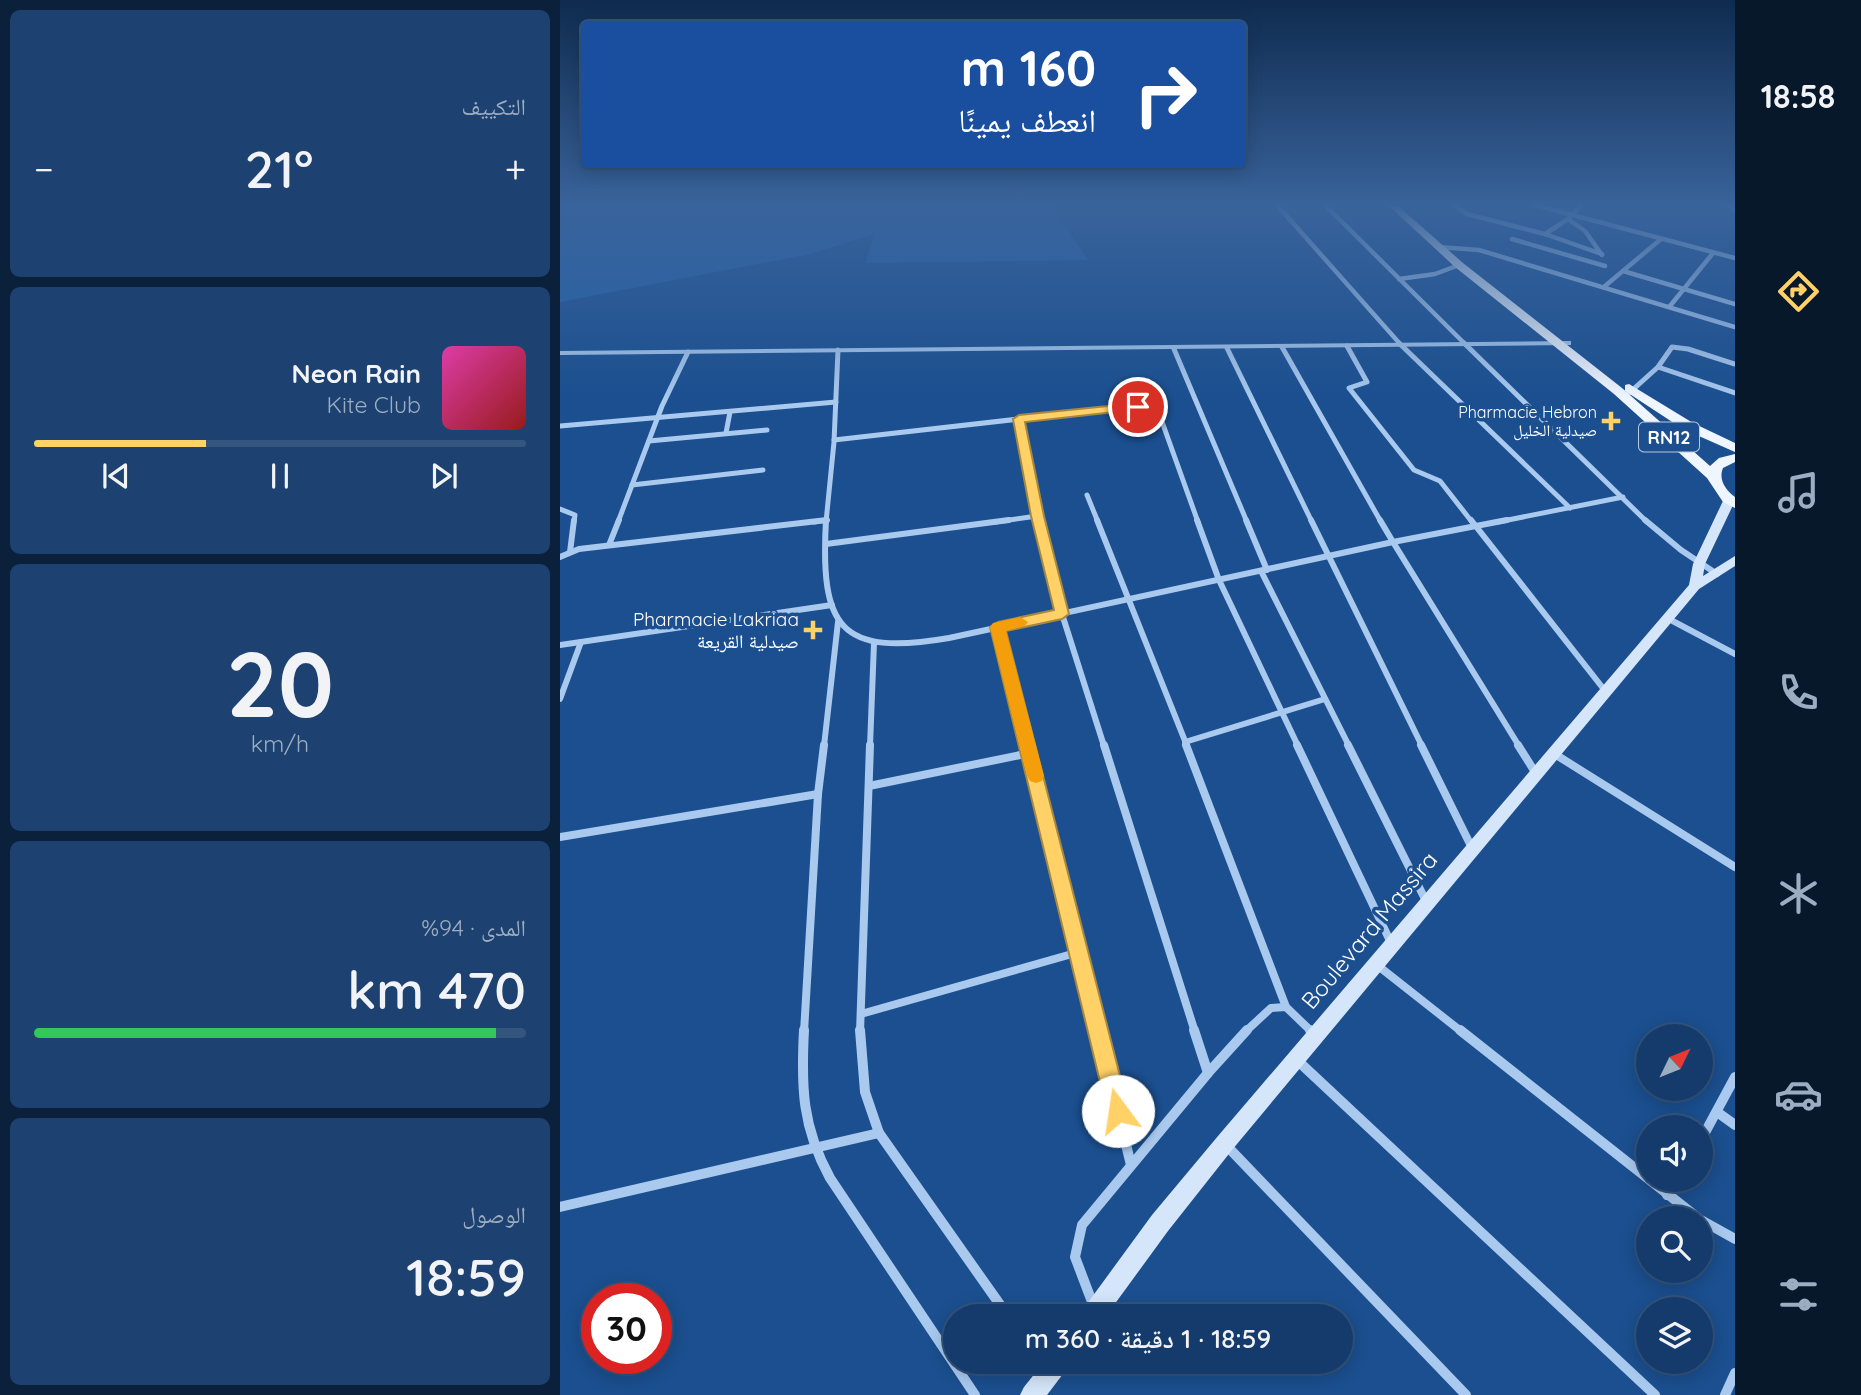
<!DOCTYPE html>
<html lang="ar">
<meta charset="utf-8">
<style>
body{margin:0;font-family:Quicksand,"Noto Naskh Arabic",sans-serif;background:#1d4271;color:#f1f3f6;direction:rtl;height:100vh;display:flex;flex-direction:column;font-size:26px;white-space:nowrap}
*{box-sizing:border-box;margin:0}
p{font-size:23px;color:#9dadc1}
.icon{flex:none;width:38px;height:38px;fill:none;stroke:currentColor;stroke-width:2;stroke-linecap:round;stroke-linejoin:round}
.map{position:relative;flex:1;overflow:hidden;direction:ltr}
.side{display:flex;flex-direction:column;gap:10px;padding:10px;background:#0b203b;width:560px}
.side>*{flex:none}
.guide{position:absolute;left:21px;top:21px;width:665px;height:147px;border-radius:7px;box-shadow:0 4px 18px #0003,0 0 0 2px #33557e;direction:rtl;background:#1a4fa0;color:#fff;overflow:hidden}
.needle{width:46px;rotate:47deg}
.buttons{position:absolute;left:1076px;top:1024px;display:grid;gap:14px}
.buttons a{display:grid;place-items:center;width:77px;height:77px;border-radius:50%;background:#143b6b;box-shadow:0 4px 18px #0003,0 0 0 2px #33557e;font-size:35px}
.speed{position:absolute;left:21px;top:1283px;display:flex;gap:14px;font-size:35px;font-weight:700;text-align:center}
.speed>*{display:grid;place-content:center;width:91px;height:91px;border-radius:50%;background:#143b6b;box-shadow:0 4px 18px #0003,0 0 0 2px #33557e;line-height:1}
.speed .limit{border:10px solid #d22;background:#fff;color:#111}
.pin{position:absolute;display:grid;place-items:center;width:60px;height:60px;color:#fff;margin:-30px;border:4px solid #fff;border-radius:50%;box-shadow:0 2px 7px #0007}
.me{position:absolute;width:77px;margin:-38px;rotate:346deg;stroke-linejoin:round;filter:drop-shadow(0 0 5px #0008)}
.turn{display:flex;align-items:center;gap:24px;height:147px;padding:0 35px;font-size:32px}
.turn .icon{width:91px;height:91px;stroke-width:2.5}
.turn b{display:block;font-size:49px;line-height:60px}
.big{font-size:52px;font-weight:600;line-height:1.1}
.side .widget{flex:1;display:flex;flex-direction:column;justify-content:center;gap:10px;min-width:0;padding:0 24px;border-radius:10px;background:#1d4271}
.side .dial{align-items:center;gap:0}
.dial b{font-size:91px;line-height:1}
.song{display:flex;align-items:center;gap:21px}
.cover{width:84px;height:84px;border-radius:10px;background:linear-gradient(135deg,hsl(320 70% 55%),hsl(0 70% 35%))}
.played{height:7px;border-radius:4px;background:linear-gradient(90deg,#ffd166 35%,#33557e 35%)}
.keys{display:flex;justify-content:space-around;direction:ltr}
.heat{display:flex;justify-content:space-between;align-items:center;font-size:38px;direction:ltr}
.charge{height:10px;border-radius:5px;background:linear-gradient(90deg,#34c759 94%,#33557e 0)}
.trip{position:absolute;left:383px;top:1304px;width:410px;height:70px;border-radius:35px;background:#143b6b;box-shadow:0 4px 18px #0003,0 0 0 2px #33557e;font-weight:600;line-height:70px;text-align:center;direction:rtl}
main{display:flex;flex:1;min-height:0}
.menu{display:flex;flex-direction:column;width:126px;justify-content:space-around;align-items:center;background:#08182b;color:#9dadc1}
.menu .icon{width:49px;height:49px}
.menu .current{color:#ffd166}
.menu b{font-size:32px;color:#f1f3f6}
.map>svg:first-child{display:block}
.green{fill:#2461a8}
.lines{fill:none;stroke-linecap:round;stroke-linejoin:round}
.minor-far4{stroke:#a9c9ee;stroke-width:4.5}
.minor-far3{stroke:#a9c9ee;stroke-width:5}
.minor-far2{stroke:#a9c9ee;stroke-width:6}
.minor-far1{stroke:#a9c9ee;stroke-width:8}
.minor{stroke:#a9c9ee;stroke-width:10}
.tertiary{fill:#a9c9ee;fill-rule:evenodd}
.secondary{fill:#d6e6fa;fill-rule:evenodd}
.primary{fill:#f0f6ff;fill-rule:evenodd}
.route{fill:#ffd166;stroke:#a68842;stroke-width:2}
.slow{fill:#f59e0b}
.poi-dot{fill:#ffd166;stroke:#1b4f8f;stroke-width:2.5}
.labels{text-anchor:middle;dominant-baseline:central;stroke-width:7;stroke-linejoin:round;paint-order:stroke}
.far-poi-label{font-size:16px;fill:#fff;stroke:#1b4f8f;text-anchor:end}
.shield{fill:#1b4f8f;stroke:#bbcadd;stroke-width:2}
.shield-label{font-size:18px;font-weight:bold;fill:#fff}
.poi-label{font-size:19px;fill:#fff;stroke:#1b4f8f;text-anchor:end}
.near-street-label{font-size:23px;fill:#fff;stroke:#1b4f8f}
</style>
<main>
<nav class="menu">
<b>18:58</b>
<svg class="icon current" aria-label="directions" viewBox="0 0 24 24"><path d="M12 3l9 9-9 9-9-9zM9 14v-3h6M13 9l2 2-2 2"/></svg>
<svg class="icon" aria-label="music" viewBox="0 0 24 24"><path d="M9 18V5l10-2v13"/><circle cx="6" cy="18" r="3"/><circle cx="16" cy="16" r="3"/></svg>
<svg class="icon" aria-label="phone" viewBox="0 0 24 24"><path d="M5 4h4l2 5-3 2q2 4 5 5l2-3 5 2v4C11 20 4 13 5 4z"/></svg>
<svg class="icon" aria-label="climate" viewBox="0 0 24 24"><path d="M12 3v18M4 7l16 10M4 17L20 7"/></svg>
<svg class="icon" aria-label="car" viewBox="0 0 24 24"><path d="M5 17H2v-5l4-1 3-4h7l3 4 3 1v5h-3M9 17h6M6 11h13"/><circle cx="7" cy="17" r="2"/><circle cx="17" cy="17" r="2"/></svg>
<svg class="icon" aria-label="filters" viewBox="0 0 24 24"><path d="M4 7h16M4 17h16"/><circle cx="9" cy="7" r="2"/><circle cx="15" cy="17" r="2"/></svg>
</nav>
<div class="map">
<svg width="1175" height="1395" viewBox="0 0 1175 1395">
<rect width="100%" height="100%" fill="#1b4f8f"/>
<path class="green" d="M0,205H491L528,260L306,263L314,234L250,254L0,302Z"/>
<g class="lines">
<g class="minor-far4">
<path d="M717,205L841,345"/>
<path d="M765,205L906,345"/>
<path d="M895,205L907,214L985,234L1042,254"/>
<path d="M975,205L1175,258"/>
<path d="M1168,205L1175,210"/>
<path d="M1008,219L1025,231L1042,255"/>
<path d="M985,234L1008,219L1022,205"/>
<path d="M952,239L1045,266"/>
<path d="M879,247L919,250L1175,327"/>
<path d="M1063,271L1175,304"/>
<path d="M839,279L875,274L899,265"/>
<path d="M1045,286L1101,239"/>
<path d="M1110,306L1153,253"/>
</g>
<g class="minor-far3">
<path d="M839,343L1010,508"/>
<path d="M904,343L1087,522"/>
<path d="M787,346L807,382L789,388L854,470L880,481L912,522"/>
<path d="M722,347L821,522"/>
<path d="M667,348L752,522"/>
<path d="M614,349L687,522"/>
<path d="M1098,367L1175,393"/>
<path d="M588,381L596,405"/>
<path d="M1068,394L1098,367L1112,347L1128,349L1175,364"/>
<path d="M0,426L276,402"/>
<path d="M166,433L170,412"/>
<path d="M274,440L459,419"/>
<path d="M89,441L207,430"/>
<path d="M72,485L203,470"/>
<path d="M527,495L538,522"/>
<path d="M0,509L15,515L14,522"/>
<path d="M58,522L102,406L128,352"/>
<path d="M254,522L267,520"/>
<path d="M266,522L274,442L278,350"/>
<path d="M435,522L477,516"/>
<path d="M478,522L459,419L596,405L638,522"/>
<path d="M938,522L1063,497"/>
</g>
<g class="minor-far2">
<path d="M266,520C260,627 279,657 389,638L833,542L820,520"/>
<path d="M478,520L502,614L544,746"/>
<path d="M537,520L627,746"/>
<path d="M637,520L659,580L738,746"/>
<path d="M686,520L707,570"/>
<path d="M751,520L862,746"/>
<path d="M911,520L1046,692"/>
<path d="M947,520L833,542L959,746"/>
<path d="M1085,520L1121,550L1157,574"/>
<path d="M266,544L449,520"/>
<path d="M49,545L59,520"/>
<path d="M10,552L14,520"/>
<path d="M0,557L19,549L267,520"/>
<path d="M701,571L789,746"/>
<path d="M1107,618L1175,654"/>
<path d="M438,627L467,746"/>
<path d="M0,645L272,605"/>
<path d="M0,699L21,642"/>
<path d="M625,742L765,699"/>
<path d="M264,746L278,622"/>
<path d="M310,746L314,643"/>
</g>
<g class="minor-far1">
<path d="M467,745L538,1032"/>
<path d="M544,745L635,1032"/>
<path d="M626,745L726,1007"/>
<path d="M737,745L832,945"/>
<path d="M788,745L867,903"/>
<path d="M861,745L912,848"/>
<path d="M958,745L975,772"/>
<path d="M993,753L1175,867"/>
<path d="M309,786L470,753"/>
<path d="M0,837L258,794"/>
<path d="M817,965L902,1032"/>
<path d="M301,1014L519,952"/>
<path d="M244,1032L258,794L264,745"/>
<path d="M300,1032L310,745"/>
<path d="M685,1032L711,1008L726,1007L752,1032"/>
</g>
<g class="minor">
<path d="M244,1030C241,1087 242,1127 270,1178L415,1395"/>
<path d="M300,1030L305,1092L319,1133L448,1316"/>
<path d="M538,1030L571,1165"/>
<path d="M634,1030L648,1073"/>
<path d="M750,1030L755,1035"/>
<path d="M900,1030L1138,1218"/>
<path d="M738,1061L1095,1395"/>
<path d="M1157,1112L1175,1125"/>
<path d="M1141,1140L1175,1077"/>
<path d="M665,1144L906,1395"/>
<path d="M1107,1195L1117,1180"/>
<path d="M0,1207L319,1133"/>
<path d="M1141,1220L1175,1239"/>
<path d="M534,1307L515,1257L522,1225L648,1073L687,1030"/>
<path d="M1165,1395L1175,1373"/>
</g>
<path class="tertiary" d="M1008,341H1011V345L0,355V351Z"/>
<g class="secondary">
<path d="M1169,497L1175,501L1145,564L1143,576L1175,556V566L1139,589L672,1150L608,1231L546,1316H521L524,1308L592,1215L658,1136L1129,585L1133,564L1163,501Z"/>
<path d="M484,1362H510L506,1370L487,1395H460L464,1387Z"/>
</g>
<g class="primary">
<path d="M828,205H837L903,263L1062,388L1150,466L1159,458L1175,454V462L1163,468C1158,480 1166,490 1175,497V508L1163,502L1147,478L1054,394L895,267Z"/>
<path d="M1069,384L1133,423L1175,443V452L1123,429L1065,391V385Z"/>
</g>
</g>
<linearGradient id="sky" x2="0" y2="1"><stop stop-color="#0f2b4f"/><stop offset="0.51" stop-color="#39639b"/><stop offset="1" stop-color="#39639b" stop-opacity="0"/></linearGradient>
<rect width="1175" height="400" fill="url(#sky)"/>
<path class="route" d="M578,403L581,404V409L465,422L484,516L509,614L502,619L446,631L569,1111L566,1119L558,1123L550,1119L547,1111L430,627L438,622L494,610L471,516L453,419L459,415Z"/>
<path class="slow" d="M460,617L468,622L465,626L446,631L484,776L482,781L476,783L470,781L467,776L430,627L433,623Z"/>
<g class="poi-dot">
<path d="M1047.5 410.5h7v7h7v7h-7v7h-7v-7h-7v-7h7z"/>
<path d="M249.5 619.5h7v7h7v7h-7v7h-7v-7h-7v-7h7z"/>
</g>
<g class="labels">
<g class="far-poi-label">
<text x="1037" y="412">Pharmacie Hebron<tspan x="1037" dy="18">صيدلية الخليل</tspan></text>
</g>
<rect class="shield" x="1079" y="422.5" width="60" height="29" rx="5"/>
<g class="shield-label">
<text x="1109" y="437">RN12</text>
</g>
<g class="poi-label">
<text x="239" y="619">Pharmacie Lakriaa<tspan x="239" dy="22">صيدلية القريعة</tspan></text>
</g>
<g class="near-street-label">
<text transform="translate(809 930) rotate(-50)">Boulevard Massira</text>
</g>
</g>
</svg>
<div class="buttons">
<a><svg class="needle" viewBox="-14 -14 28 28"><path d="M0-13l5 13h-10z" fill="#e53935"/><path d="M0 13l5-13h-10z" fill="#9dadc1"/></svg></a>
<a><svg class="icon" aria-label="sound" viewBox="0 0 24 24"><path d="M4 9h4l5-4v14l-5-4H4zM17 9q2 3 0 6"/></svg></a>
<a><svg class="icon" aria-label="search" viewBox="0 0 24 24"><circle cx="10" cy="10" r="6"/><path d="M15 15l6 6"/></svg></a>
<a><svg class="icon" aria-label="layers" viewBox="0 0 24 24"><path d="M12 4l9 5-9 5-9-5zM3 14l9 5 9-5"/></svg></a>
</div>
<div class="speed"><div class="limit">30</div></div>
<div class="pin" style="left:578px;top:407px;background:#d93025"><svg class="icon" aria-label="arrive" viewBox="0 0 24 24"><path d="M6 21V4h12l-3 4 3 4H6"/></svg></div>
<svg class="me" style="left:558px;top:1111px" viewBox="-20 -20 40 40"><circle r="19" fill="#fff"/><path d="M0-13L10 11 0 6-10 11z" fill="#ffd166"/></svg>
<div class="trip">18:59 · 1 دقيقة · 360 m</div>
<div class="guide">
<div class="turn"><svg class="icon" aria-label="right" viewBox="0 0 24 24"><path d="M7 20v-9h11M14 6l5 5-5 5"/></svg><div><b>160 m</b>انعطف يمينًا</div></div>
</div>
</div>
<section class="side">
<div class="widget"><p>التكييف</p>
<div class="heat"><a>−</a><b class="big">21°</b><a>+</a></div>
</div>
<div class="widget">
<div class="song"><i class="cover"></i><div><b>Neon Rain</b><p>Kite Club</p></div></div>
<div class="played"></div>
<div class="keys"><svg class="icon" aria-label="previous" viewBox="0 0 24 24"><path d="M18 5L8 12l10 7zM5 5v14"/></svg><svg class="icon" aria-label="pause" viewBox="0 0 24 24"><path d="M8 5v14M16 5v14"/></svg><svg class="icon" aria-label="next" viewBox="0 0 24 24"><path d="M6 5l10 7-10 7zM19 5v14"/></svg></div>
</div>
<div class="widget dial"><b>20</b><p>km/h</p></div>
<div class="widget"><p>المدى · 94%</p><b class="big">470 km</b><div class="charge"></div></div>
<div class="widget"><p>الوصول</p><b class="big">18:59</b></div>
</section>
</main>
